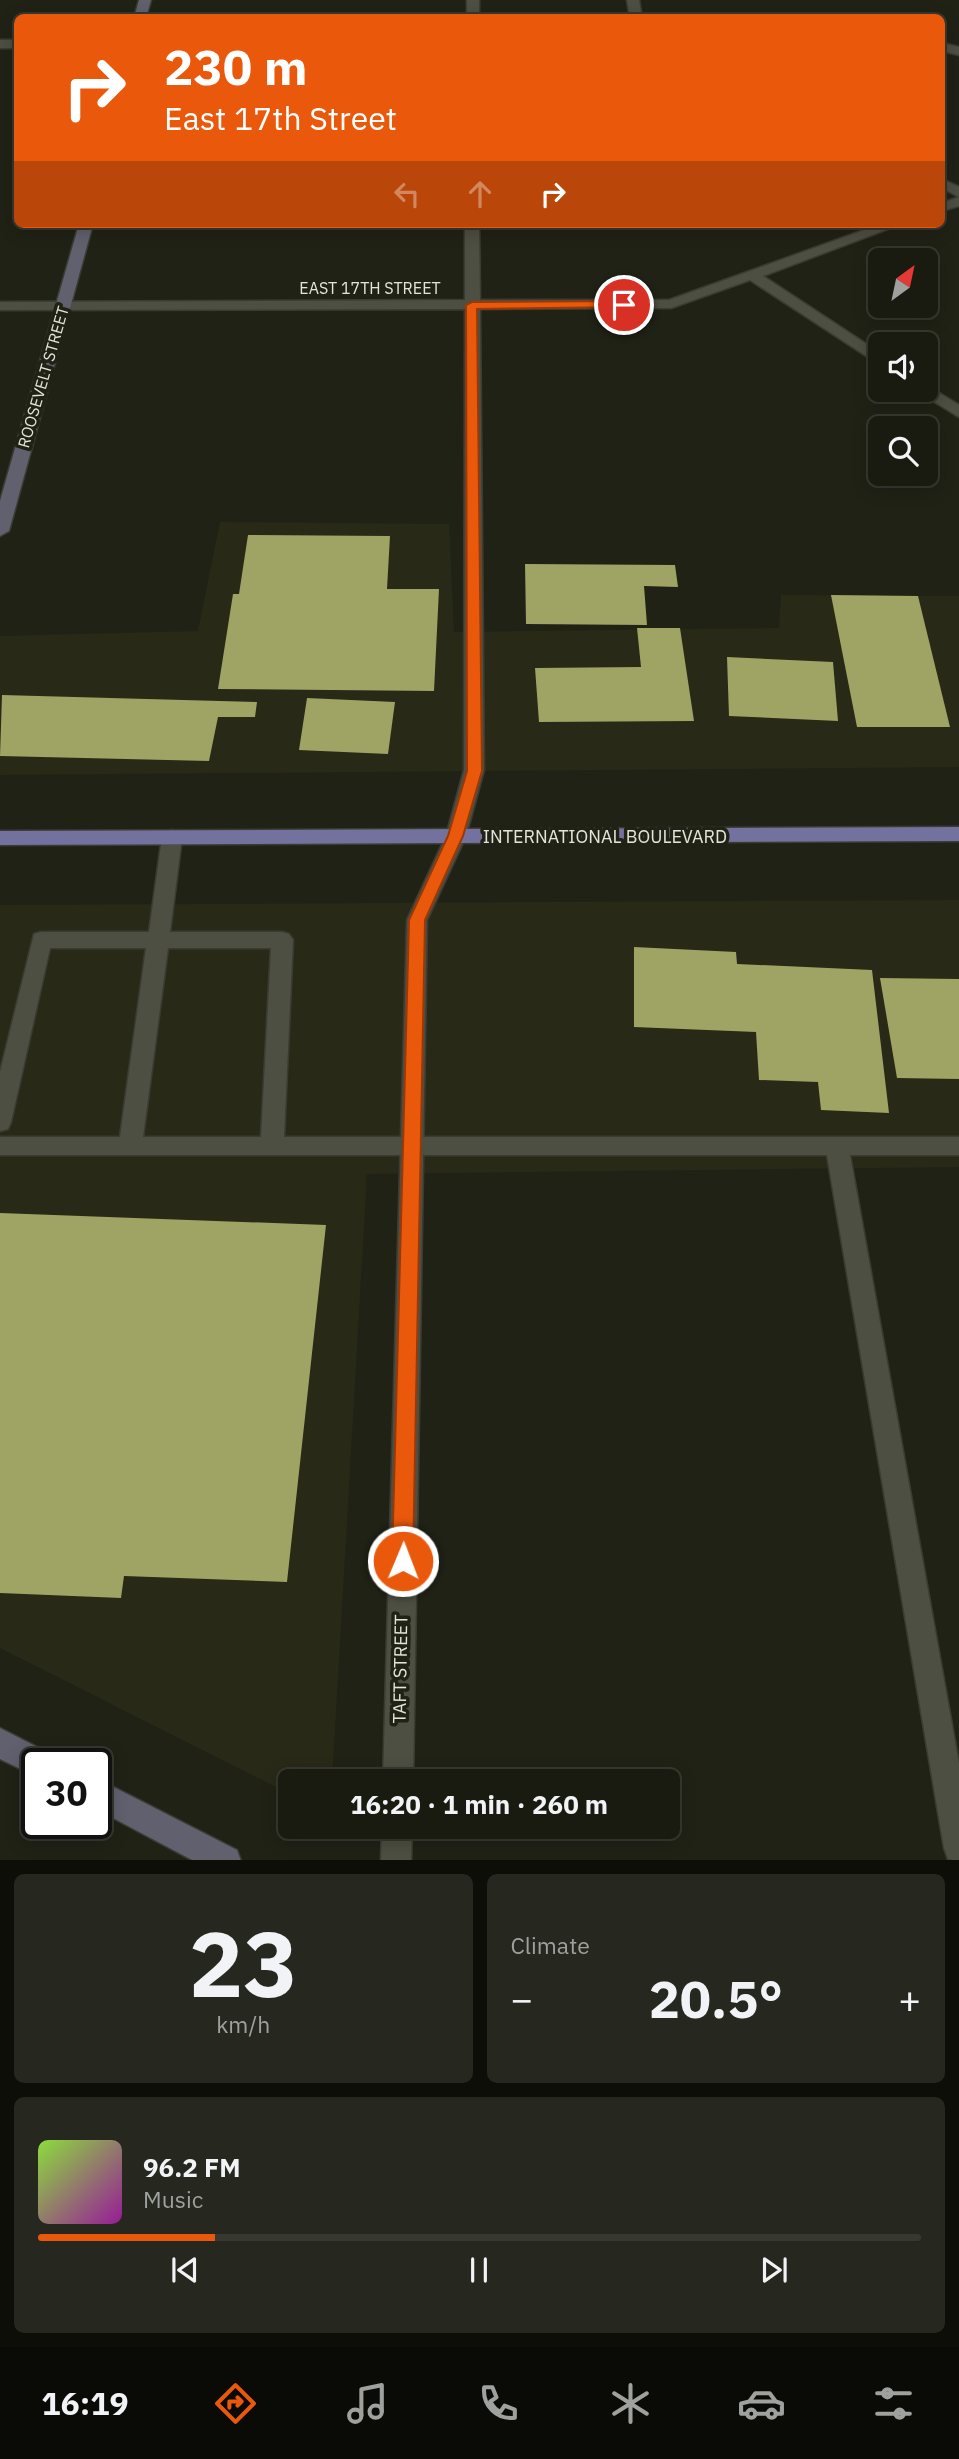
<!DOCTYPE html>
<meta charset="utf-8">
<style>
body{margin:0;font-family:"IBM Plex Sans",sans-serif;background:#26271e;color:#f1f3f6;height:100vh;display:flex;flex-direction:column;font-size:26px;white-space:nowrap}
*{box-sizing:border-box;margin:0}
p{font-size:23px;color:#9fa19f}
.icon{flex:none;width:38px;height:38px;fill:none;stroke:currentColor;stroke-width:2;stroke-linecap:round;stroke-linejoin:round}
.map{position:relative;height:1860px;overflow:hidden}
.details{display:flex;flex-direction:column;gap:14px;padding:14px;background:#0e0e09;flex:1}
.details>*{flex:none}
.banner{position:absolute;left:14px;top:14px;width:931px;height:214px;border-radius:10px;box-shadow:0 4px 18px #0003,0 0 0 2px #373830;background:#ea580c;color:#fff;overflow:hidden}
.needle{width:46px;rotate:33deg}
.fabs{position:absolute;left:868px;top:248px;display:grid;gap:14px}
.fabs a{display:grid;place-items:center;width:70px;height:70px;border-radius:10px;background:#191a10;box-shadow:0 4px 18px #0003,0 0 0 2px #373830;font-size:35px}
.speed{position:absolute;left:21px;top:1748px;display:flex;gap:14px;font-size:35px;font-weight:700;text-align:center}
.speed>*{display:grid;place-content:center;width:91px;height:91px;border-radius:50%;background:#191a10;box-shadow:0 4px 18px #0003,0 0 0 2px #373830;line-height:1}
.speed .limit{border:4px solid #111;border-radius:10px;background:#fff;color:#111}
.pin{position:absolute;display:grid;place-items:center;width:60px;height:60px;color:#fff;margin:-30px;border:4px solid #fff;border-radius:50%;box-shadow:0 2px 7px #0007}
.me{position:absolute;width:77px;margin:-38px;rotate:1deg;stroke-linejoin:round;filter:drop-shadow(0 0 5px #0008)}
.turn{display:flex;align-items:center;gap:24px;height:147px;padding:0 35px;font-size:32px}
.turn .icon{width:91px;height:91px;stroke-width:2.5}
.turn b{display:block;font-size:49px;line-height:60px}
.lanes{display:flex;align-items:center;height:66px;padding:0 35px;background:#0003;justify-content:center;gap:35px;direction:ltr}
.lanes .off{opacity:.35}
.big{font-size:52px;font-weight:700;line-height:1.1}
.details .tile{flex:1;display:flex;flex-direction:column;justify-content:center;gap:10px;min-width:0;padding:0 24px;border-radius:10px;background:#26271e}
.details .dial{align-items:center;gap:0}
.dial b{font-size:91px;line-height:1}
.song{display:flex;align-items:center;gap:21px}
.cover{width:84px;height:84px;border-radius:10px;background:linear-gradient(135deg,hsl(90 70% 55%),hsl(300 70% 35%))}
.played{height:7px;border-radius:4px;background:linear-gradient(90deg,#ea580c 20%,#373830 20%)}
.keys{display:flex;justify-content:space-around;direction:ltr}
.heat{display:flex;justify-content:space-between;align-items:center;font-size:38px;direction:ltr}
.details .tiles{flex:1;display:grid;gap:14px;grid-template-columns:1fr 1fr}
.tile:last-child{grid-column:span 2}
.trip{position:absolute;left:278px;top:1769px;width:402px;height:70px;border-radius:10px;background:#191a10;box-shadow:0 4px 18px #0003,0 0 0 2px #373830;font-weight:700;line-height:70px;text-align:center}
.tab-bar{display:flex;height:112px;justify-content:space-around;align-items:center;background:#0a0a06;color:#9fa19f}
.tab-bar .icon{width:49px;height:49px}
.tab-bar .selected{color:#ea580c}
.tab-bar b{font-size:32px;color:#f1f3f6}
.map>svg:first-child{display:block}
.built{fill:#282917}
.building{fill:#9fa464}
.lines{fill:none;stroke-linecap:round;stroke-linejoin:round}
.lane-casing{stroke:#3a3b33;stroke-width:3}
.street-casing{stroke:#3a3b33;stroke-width:3}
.secondary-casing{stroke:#3a3b33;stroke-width:3}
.primary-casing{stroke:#3a3b33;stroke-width:3}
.lane{fill:#4d4f42;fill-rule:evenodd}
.street{fill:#4d4f42;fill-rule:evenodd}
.secondary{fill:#60606f;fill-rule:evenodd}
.primary{fill:#73719d;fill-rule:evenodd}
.route{fill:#ea580c;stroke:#983908;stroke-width:2}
.labels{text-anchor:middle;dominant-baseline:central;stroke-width:7;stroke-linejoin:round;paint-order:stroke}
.far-street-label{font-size:16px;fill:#e3e4dc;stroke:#212216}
.street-label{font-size:18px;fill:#e3e4dc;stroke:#212216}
</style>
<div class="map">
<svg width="959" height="1861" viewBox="0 0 959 1861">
<rect width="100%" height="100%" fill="#212216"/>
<g class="built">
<path d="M220,522L449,524L454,632L779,628L781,595L959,596V767L0,775V636L198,631Z"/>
<path d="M959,900V1167L367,1174L332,1781L290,1782V1794L0,1648V905Z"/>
</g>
<g class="building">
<path d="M248,535L390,536L387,589H439L434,691L218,689L233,594H239Z"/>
<path d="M525,564L675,565L678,587L644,586L647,625L526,624Z"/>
<path d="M831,595L918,596L950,727H857Z"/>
<path d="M637,628H680L694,721L539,722L535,668L641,667Z"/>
<path d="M727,657L833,662L838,721L729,716Z"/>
<path d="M2,695L257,702L255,717H218L209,761L0,756Z"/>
<path d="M307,698L395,702L388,754L299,750Z"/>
<path d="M634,947L736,952L737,964L872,970L889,1113L821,1110L818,1082L759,1080L756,1032L634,1027Z"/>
<path d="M880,978L959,979V1079L897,1078Z"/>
<path d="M0,1213L326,1225L287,1582L124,1576L121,1598L0,1593Z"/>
</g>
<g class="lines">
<g class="lane-casing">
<g id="lane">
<path d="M627,0H639L642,18H630Z"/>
<path d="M942,179L959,187V197L942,188Z"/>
<path d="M172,830L179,832L182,837L170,932H282L289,934L293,940L284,1137H959V1155H850L959,1764V1861L948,1859L944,1848L827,1155H0V1137H120L146,948H50L11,1122L8,1129L0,1131V1072L34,934L41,932H149L162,837L165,832ZM168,948H271L261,1137H143Z"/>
</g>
</g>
<g class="street-casing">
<g id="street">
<rect x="467" y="0" width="12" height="18"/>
<rect x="0" y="40" width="18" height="8"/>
<path d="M942,43L959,47V55L942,51Z"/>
<path d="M959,197V206L942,211V203Z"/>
<path d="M465,224H479L480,300H669L881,224H901L763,276L880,353V365L750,280L671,308L480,309L484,770L466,836L427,920L413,1782H383L407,920L446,836L464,770L465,309L0,310V302L465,300Z"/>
<path d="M926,385L959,405V417L920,393L918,390H926Z"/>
<path d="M382,1827H412L411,1861H381Z"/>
</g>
</g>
<g class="secondary-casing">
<g id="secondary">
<path d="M139,0H151L146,18H134Z"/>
<path d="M79,224H93L9,531L0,536V501Z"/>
<path d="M0,1728L51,1754L56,1764H37V1777L0,1759Z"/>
<path d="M96,1778L237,1850L241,1861H194L96,1809Z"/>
</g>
</g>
<g class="primary-casing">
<path id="primary" d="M959,827V841L0,845V831Z"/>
</g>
<use href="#lane" class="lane"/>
<use href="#street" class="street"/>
<use href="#secondary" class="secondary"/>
<use href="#primary" class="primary"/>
</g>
<path class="route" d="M624,301L630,305L628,307L477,309L482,771L463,836L425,920L413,1561L410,1568L403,1571L395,1568L392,1561L409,920L448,836L467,771L466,305L472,302Z"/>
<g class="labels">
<g class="far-street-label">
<text x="370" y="288">EAST 17TH STREET</text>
<text transform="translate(43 377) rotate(-74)">ROOSEVELT STREET</text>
</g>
<g class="street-label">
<text x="605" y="836">INTERNATIONAL BOULEVARD</text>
<text transform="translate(400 1669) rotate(-89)">TAFT STREET</text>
</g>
</g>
</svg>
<div class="fabs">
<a><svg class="needle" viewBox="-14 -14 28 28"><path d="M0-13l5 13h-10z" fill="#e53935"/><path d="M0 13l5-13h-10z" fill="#9fa19f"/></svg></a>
<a><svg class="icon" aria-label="sound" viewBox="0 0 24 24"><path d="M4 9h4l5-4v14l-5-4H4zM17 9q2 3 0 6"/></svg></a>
<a><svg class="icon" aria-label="search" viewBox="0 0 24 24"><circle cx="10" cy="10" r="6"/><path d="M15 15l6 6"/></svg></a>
</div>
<div class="speed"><div class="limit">30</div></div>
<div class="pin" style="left:624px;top:305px;background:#d93025"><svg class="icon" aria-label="arrive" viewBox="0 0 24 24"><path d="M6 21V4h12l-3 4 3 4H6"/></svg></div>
<svg class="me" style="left:403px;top:1561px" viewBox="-20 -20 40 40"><circle r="17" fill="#ea580c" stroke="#fff" stroke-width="3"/><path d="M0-11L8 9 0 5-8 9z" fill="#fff"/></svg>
<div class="trip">16:20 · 1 min · 260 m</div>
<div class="banner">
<div class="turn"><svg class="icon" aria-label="right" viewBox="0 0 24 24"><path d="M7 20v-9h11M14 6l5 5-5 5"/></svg><div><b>230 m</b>East 17th Street</div></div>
<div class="lanes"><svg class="icon off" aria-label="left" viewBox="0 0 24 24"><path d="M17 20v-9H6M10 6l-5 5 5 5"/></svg><svg class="icon off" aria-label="ahead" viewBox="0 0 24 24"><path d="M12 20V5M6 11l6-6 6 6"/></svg><svg class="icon" aria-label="right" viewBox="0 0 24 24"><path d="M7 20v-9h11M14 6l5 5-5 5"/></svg></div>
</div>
</div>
<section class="details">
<div class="tiles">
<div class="tile dial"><b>23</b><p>km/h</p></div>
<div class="tile"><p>Climate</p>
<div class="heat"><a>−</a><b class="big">20.5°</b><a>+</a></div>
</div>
<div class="tile">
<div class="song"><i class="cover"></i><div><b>96.2 FM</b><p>Music</p></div></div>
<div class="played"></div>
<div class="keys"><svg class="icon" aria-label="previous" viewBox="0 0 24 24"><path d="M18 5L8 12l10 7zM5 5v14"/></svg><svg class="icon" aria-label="pause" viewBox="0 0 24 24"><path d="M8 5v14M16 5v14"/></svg><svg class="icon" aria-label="next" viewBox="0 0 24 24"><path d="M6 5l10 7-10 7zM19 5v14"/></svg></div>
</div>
</div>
</section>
<nav class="tab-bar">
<b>16:19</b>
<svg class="icon selected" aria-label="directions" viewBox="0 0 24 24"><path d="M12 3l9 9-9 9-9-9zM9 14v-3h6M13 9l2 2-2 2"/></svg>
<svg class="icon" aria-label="music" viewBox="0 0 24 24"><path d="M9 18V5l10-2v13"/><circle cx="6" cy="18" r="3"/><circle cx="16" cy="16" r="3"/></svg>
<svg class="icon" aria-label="phone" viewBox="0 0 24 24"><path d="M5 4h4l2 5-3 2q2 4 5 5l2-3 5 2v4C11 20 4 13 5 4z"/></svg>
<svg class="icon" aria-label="climate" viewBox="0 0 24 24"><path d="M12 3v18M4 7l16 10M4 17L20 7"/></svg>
<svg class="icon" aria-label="car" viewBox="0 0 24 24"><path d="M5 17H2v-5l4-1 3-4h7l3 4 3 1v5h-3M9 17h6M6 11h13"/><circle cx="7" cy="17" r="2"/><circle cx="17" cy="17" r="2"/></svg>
<svg class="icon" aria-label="filters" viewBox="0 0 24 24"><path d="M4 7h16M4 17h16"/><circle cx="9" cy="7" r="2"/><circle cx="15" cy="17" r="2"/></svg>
</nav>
